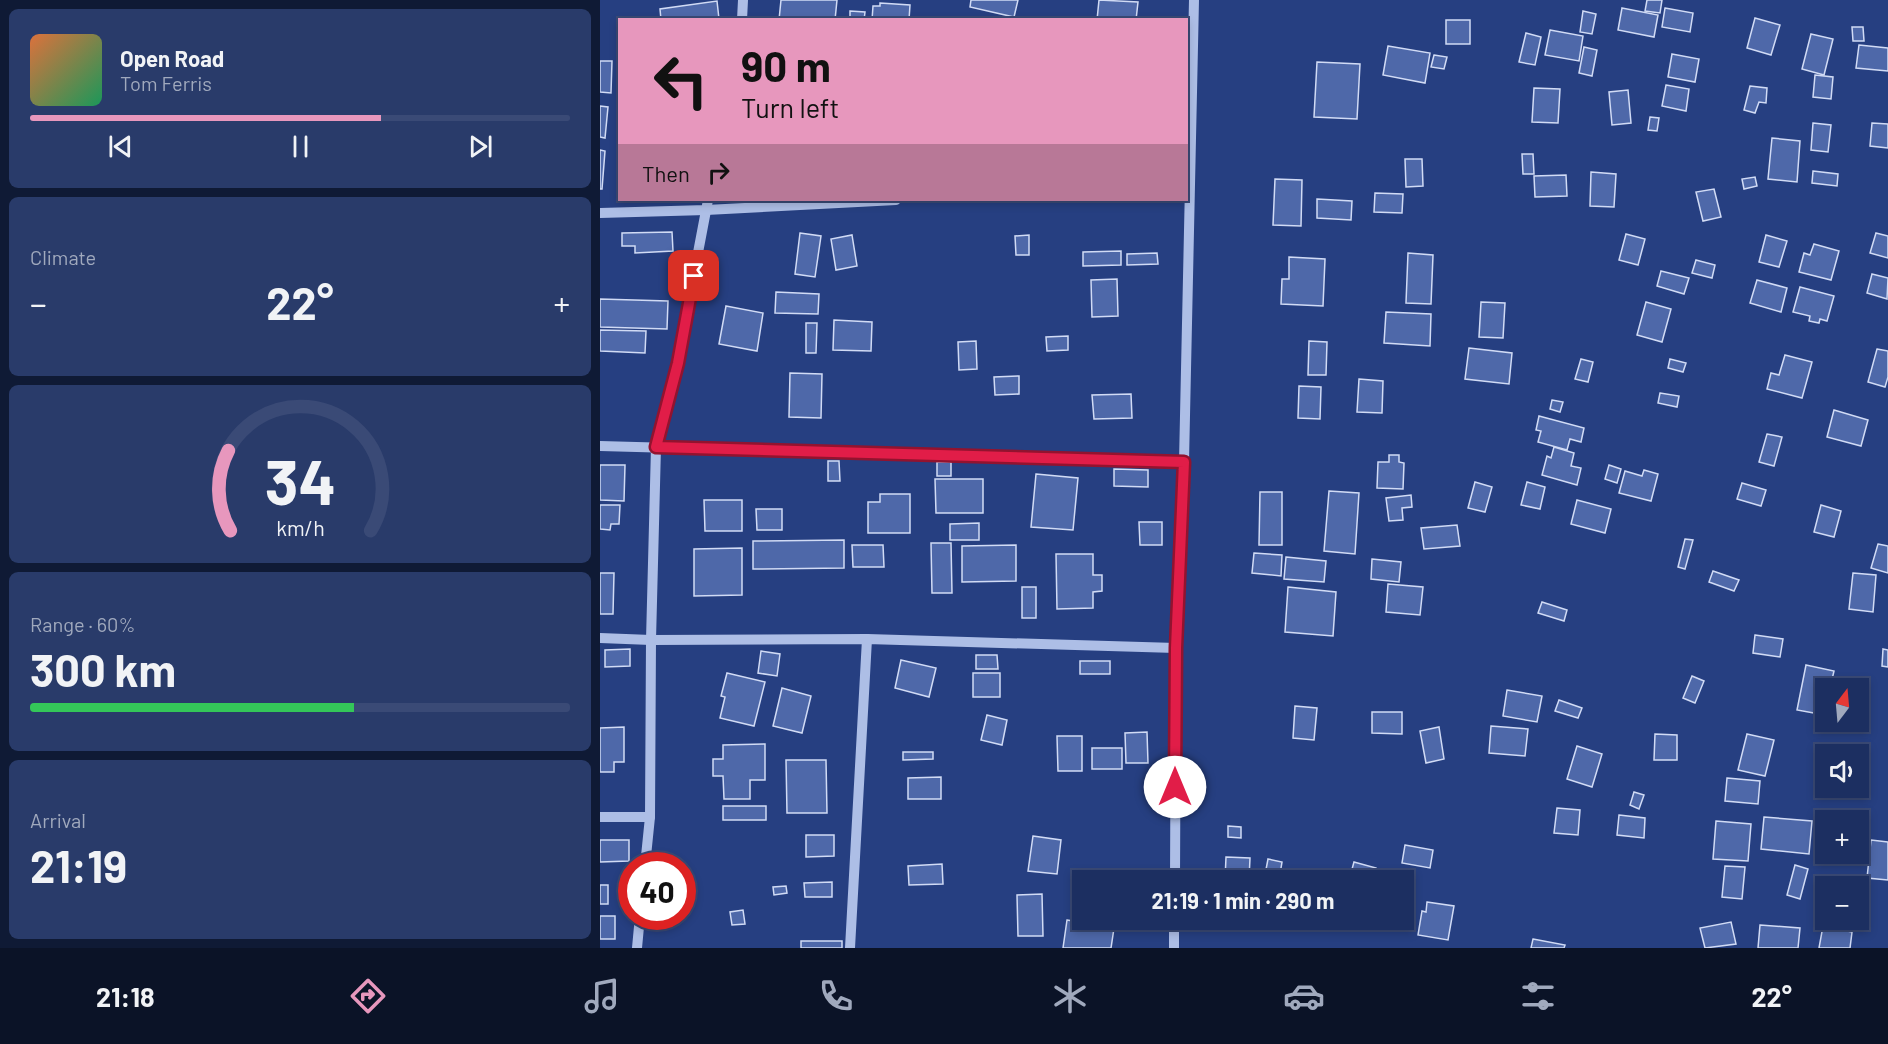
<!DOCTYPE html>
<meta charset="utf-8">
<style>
body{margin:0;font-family:Barlow,sans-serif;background:#293b6a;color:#f1f3f6;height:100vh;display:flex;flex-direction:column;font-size:22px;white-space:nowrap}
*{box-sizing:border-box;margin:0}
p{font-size:20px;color:#a0a9bd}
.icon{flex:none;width:33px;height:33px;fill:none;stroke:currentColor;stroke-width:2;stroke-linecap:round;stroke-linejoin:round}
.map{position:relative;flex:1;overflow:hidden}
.details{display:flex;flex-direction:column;gap:9px;padding:9px;background:#0f1a35;width:600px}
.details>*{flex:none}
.banner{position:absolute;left:18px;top:18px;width:570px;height:183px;border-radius:0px;box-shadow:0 3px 9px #0003,0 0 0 2px #3a4a76;background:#e797bd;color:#111;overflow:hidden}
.needle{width:39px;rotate:16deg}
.buttons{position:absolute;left:1215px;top:678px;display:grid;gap:12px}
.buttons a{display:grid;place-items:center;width:54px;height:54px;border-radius:0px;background:#1c2f61;box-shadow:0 3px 9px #0003,0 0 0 2px #3a4a76;font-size:30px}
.speed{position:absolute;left:18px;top:852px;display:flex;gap:12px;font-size:30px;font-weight:700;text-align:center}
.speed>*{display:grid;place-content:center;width:78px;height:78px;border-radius:50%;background:#1c2f61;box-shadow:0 3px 9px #0003,0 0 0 2px #3a4a76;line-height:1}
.speed .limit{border:9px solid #d22;background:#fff;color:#111}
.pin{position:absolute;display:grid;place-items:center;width:51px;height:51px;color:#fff;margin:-26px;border-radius:12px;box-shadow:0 3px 9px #0006}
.me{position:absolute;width:66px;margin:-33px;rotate:0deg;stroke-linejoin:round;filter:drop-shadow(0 0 4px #0008)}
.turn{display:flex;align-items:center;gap:21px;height:126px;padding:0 24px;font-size:27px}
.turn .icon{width:78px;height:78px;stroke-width:2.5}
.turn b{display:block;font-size:42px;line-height:51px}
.then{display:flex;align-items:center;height:57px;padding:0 24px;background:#0003;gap:12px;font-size:22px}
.big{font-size:45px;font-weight:700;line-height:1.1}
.details .tile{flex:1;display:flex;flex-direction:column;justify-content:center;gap:9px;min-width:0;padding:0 21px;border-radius:9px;background:#293b6a}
.details .dial{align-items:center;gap:0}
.dial svg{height:156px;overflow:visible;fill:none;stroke:#3a4a76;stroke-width:7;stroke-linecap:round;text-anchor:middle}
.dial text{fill:#f1f3f6;stroke:none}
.song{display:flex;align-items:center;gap:18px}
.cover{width:72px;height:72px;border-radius:9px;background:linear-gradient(135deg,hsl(20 70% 55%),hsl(150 70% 35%))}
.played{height:6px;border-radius:3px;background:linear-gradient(90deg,#e797bd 65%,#3a4a76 65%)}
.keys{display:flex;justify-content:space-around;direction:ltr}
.heat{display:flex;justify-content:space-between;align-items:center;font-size:33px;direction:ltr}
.charge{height:9px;border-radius:4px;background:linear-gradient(90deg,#34c759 60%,#3a4a76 0)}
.trip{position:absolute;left:472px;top:870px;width:342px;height:60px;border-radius:0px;background:#1c2f61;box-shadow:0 3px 9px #0003,0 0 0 2px #3a4a76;font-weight:700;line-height:60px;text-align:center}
.tab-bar{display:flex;height:96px;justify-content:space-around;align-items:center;background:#0b1327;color:#a0a9bd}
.tab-bar .icon{width:42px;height:42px}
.tab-bar .selected{color:#e797bd}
.tab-bar b{font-size:27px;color:#f1f3f6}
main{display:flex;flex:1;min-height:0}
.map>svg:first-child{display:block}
.building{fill:#4e68a9;stroke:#d1dbf5;stroke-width:1.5}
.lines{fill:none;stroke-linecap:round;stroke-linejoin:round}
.minor{stroke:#adbee6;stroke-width:10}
.route-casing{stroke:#92132f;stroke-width:15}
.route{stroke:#e11d48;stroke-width:10}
</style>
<main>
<section class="details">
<div class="tile">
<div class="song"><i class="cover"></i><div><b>Open Road</b><p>Tom Ferris</p></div></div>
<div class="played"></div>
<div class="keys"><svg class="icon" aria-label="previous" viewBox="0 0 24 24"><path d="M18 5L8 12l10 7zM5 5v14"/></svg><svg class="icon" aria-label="pause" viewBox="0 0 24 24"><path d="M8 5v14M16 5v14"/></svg><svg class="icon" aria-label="next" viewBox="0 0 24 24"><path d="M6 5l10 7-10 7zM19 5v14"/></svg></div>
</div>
<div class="tile"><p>Climate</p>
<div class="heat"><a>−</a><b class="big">22°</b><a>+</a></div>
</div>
<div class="tile dial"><svg viewBox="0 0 100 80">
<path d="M14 69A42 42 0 1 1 86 69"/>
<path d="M14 69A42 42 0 0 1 13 28" stroke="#e797bd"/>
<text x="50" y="56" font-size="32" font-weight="700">34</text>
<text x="50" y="72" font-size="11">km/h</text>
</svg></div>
<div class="tile"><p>Range · 60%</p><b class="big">300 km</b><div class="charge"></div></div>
<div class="tile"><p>Arrival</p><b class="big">21:19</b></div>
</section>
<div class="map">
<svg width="1288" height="948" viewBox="0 0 1288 948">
<rect width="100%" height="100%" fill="#263f81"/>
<g class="building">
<path d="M181,0H237L235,20H179Z"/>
<path d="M371,0H418L414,17L370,7Z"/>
<path d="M499,0L538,2L536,20H497Z"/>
<path d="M1047,0H1062L1060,13L1045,11Z"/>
<path d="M117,1L119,19L61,20L60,9Z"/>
<path d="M280,3L310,5L309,20H272L273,6H280Z"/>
<path d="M1022,8L1058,15L1054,37L1018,30Z"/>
<path d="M1065,8L1093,13L1090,32L1062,27Z"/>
<path d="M250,11L265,12L264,20H250Z"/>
<path d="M983,11L996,14L992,34L980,32Z"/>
<path d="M1155,18L1180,25L1171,55L1147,48Z"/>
<rect x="846" y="20" width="24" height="24"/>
<path d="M1252,27H1263L1264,41H1253Z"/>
<path d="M950,30L983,36L979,61L945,55Z"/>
<path d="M926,33L941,37L935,65L919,62Z"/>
<path d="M1211,34L1233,39L1224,75L1202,69Z"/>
<path d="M1259,45L1288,48V71L1256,68Z"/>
<path d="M788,46L830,53L825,83L783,75Z"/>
<path d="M984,47L997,50L992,76L979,73Z"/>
<path d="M1072,54L1099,59L1095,82L1068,77Z"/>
<path d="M834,55L847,57L844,69L831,67Z"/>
<path d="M0,61H12L11,93L0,92Z"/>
<path d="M717,62L760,64L757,119L714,117Z"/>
<path d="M1215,75L1233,77L1231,99L1213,97Z"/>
<path d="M1066,85L1089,89L1086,111L1062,106Z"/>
<path d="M1150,86L1167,88L1166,103L1159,102L1155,113L1144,110Z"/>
<path d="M934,88L960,89L958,123L932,122Z"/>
<path d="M1028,90L1031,123L1012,125L1009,92Z"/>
<path d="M0,106L8,107L5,138L0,137Z"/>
<path d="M1050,117L1059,118L1057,131L1048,130Z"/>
<path d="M1213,123L1231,125L1228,152L1211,150Z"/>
<path d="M1272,123L1288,124V148L1270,146Z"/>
<path d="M1172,138L1200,141L1197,182L1168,179Z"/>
<path d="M0,150L5,151L2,189H0Z"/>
<path d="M922,154H933L934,174H923Z"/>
<path d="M805,159H822L823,186L806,187Z"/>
<path d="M1213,171L1238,174L1237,186L1212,183Z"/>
<path d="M991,172L1016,174L1014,207L990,206Z"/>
<path d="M966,175L967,196L935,197L934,176Z"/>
<path d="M1155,177L1157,186L1144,189L1142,179Z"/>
<path d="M675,179L702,180L701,226L673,225Z"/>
<path d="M1114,189L1121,217L1103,221L1096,192Z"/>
<path d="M775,193L803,194L802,213L774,212Z"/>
<path d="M717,199L752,201L751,220L717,218Z"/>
<path d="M72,232L73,251L35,253V246H22V233Z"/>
<path d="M200,233L221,236L215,277L195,274Z"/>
<path d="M1276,233L1288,236V258L1270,253Z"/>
<path d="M1026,234L1045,239L1038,265L1019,260Z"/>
<path d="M252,235L257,266L236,270L231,239Z"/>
<path d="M429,235V255H416L415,236Z"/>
<path d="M1166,235L1187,241L1179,267L1159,262Z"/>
<path d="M1214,244L1239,251L1231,280L1199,272L1204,253L1210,255Z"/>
<path d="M521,251V265L483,266V252Z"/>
<path d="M557,253L558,264L527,265V254Z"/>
<path d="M808,253L833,255L831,304L806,303Z"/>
<path d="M689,257L725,259L723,306L681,304L682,279H689Z"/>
<path d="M1096,260L1115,265L1112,278L1092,273Z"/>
<path d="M1061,271L1089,278L1084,294L1057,286Z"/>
<path d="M1272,274L1288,278L1287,299L1267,293Z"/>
<path d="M517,279L518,316L492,317L491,280Z"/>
<path d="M1157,280L1187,288L1181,312L1150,303Z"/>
<path d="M1200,287L1234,296L1227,321L1220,319L1219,323L1209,321L1210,316L1193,312Z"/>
<path d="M176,292L219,294L218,314L175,313Z"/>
<path d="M0,299L68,301L67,329L0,327Z"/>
<path d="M881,302L905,303L903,338L879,337Z"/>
<path d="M1046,302L1071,309L1062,342L1037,335Z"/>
<path d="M126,306L163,313L157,351L119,344Z"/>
<path d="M786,312L831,314L830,346L784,343Z"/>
<path d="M234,320L272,322L271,351L233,350Z"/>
<path d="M206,323H217L216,353H206Z"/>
<path d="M0,330L46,331L45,353L0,351Z"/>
<path d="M468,336V350L447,351L446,337Z"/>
<path d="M376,341L377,369L359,370L358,342Z"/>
<path d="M709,341L727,342L726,375H708Z"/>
<path d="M869,348L912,353L909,384L865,379Z"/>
<path d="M1277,349L1288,351V377L1285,387L1268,382Z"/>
<path d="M1185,355L1212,362L1202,398L1167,389L1171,373L1179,375Z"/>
<path d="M981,359L993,362L988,382L975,379Z"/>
<path d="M1070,359L1086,363L1083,372L1068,368Z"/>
<path d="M190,373L222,374L221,418L189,417Z"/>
<path d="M419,376V394L395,395L394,377Z"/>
<path d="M759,379L783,381L782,413L757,412Z"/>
<path d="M699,386L721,387L720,419L698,418Z"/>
<path d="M1060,393L1079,396L1077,407L1058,403Z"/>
<path d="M531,394L532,418L494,419L492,395Z"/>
<path d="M952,400L963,402L960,412L950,409Z"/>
<path d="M1234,410L1268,420L1261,446L1227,437Z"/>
<path d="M939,416L984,428L981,442L970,439L967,450L938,442L941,431L936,430Z"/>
<path d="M1167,434L1182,437L1174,466L1159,462Z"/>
<path d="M954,447L974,453L971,466L981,468L977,485L942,475L947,456L951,458Z"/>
<path d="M789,455H799V462L804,463L803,489L777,488L778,462H789Z"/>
<path d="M228,461H239L240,481H228Z"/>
<rect x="337" y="462" width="14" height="14"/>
<path d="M0,465H25L24,501L0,500Z"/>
<path d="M1009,465L1021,469L1017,483L1005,479Z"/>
<path d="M514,469L548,470V487L514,486Z"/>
<path d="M1044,470L1058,474L1051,501L1019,493L1025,471L1042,476Z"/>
<path d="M436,474L478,478L473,530L431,527Z"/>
<path d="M335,479H383V513H336Z"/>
<path d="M875,482L892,487L885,512L868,508Z"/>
<path d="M927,482L945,487L940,509L921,505Z"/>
<path d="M1142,483L1166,490L1161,506L1137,499Z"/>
<path d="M729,491L759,493L755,554L724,551Z"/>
<path d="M660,492H682V545H659Z"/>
<path d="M280,494H310V533H268V502H280Z"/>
<path d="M811,495L812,507L802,508L803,520L789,521L786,498Z"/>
<path d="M104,500H142V531H105Z"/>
<path d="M977,500L1011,509L1005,533L971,524Z"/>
<path d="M0,505H20L19,524H11L10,530L0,529Z"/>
<path d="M1221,505L1241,511L1234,537L1214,532Z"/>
<path d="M156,509H182V530H157Z"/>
<path d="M539,522H562V545H540Z"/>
<path d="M379,523V540H350V524Z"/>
<path d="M857,525L860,546L824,549L821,528Z"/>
<path d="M1085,539L1093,540L1085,569L1078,567Z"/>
<path d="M244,540V568L153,569V541Z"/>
<path d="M331,543H351L352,593H332Z"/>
<path d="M1278,544L1288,546V573L1271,568Z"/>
<path d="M252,545H283L284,567H253Z"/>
<path d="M416,545V581L362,582V546Z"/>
<path d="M142,548V595L94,596V549Z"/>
<path d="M654,553L682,555L681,576L652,573Z"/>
<path d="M456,554H493V575H502V591L493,592V608L457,609Z"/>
<path d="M686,557L726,561L724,582L684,579Z"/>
<path d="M772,559L801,562L799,582L771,579Z"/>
<path d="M1113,571L1139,580L1134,591L1109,582Z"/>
<path d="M0,573H14L13,614H0Z"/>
<path d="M1253,573L1276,575L1273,612L1249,609Z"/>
<path d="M788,584L823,587L820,615L786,612Z"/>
<rect x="422" y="587" width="14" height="31"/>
<path d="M688,587L736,592L733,636L685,632Z"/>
<path d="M942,602L967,610L964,621L938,613Z"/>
<path d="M1155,635L1183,639L1180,657L1153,653Z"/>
<path d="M30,649V666L5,667V650Z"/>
<path d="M1283,649L1288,650V667L1282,666Z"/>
<path d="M161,651L180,654L177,676L158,673Z"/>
<path d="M376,655H397L398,669H376Z"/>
<path d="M301,660L336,668L329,697L295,688Z"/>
<rect x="480" y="661" width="30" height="13"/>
<path d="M1206,665L1234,671L1230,688H1226L1225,715L1197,710Z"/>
<path d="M127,673L165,682L154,726L120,718L125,697L121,696Z"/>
<rect x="373" y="673" width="27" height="24"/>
<path d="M1092,676L1104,681L1095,703L1083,698Z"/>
<path d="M182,688L211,696L202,733L173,726Z"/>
<path d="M907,690L942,696L937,722L903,716Z"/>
<path d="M959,700L982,708L978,718L955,711Z"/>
<path d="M695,706L717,708L714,740L693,738Z"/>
<path d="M772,712H802V734L772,733Z"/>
<path d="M387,715L407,720L402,745L381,740Z"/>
<path d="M891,726L928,729L925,756L889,753Z"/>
<path d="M24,727V762H14V772H0V728Z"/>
<path d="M839,727L844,759L826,763L820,731Z"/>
<path d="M547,732L548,763H526L525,733Z"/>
<path d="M1055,734L1077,735V760H1054Z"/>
<path d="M1147,734L1174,740L1165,776L1138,770Z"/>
<path d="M457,736H482V771H458Z"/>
<path d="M165,744V780H150V799H124L123,776H113V759H123V745Z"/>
<path d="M977,746L1002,754L992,787L967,779Z"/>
<rect x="492" y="748" width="30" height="21"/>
<path d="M303,752H333V759L303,760Z"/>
<path d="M186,760H226L227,813H187Z"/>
<path d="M341,777V799H308V778Z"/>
<path d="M1127,778L1160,781L1158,804L1125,801Z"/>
<path d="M1034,792L1044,795L1039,809L1030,805Z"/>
<rect x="123" y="806" width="43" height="14"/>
<path d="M957,808L980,810L978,835L954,833Z"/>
<path d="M1019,815L1045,818L1044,838L1017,835Z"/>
<path d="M1164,817L1212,821L1209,854L1161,849Z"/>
<path d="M1116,821L1151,824L1148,861L1113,859Z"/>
<path d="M628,826L641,827V838L628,837Z"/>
<path d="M206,835H234V856L206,857Z"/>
<path d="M433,836L461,840L457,874L428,871Z"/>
<path d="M0,840H29V861L0,862Z"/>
<path d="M1271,840L1288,842V880L1267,878Z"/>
<path d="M805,845L833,850L830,868L802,863Z"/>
<path d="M626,857L650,858L649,880H625Z"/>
<path d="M668,859L682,862L679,880H664Z"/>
<path d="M754,862L776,868L773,880H749Z"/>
<path d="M342,864L343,884L309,885L308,866Z"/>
<path d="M1195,865L1208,869L1200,899L1187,895Z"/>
<path d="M1125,866L1145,867L1142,899L1122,897Z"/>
<path d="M1234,881L1259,884L1258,886H1234Z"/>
<path d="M232,882V897H205L204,883Z"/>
<rect x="0" y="885" width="8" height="19"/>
<path d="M186,886L187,893L174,895L173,887Z"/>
<path d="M442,894L443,936H418L417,895Z"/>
<path d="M827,902L854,906L848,940L818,935L822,911L826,912Z"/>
<path d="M143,910L145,924L132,925L130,912Z"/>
<rect x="0" y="916" width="15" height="23"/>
<path d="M467,920L514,928L511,948H463Z"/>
<path d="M1131,922L1136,944L1105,948L1100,928Z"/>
<path d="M1160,925L1200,928L1198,948H1158Z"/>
<path d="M1223,926L1252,932L1250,948H1219Z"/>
<path d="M933,939L965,945L964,948H931Z"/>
<rect x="201" y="941" width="41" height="7"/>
</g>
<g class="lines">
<g class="minor">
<path d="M142,20L143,0"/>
<path d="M0,213L106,210L296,200"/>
<path d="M0,446L584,462"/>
<path d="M0,638L51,640L267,639L576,648"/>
<path d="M0,817H50"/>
<path d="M45,866L50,817L51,640L56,447L77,363L108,200"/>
<path d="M575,880L576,648L584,462L594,0"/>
<path d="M37,948L40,916"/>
<path d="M250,948L267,639"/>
<path d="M574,948V920"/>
</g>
</g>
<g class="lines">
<g class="route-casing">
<path id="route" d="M94,276L78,363L56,447L584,462L576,648L575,787"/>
</g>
<use href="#route" class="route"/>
</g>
</svg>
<div class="buttons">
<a><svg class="needle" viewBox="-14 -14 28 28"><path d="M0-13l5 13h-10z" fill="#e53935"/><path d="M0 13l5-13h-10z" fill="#a0a9bd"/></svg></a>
<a><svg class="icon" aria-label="sound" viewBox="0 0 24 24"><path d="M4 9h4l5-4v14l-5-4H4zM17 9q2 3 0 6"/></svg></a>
<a>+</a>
<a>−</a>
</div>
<div class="speed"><div class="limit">40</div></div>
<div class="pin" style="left:94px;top:276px;background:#d93025"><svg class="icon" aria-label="arrive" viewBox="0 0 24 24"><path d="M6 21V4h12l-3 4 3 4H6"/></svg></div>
<svg class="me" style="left:575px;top:787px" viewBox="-20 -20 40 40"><circle r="19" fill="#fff"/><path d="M0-13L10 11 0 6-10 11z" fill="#e11d48"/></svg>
<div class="trip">21:19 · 1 min · 290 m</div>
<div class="banner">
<div class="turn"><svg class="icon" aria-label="left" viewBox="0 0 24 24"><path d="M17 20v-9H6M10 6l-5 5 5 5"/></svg><div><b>90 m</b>Turn left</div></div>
<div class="then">Then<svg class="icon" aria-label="right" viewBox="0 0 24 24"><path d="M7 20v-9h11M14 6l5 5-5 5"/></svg></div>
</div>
</div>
</main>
<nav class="tab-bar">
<b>21:18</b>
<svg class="icon selected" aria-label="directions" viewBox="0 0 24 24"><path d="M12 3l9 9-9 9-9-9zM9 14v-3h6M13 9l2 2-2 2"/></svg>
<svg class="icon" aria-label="music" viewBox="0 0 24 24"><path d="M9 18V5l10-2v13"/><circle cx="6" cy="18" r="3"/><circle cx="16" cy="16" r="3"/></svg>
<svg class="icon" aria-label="phone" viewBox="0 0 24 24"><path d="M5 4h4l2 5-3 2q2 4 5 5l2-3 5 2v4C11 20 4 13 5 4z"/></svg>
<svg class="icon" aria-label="climate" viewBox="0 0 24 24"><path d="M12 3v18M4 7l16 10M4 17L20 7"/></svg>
<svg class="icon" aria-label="car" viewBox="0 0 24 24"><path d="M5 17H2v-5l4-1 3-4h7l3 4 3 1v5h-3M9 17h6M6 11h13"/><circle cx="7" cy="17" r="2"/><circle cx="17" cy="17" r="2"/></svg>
<svg class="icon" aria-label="filters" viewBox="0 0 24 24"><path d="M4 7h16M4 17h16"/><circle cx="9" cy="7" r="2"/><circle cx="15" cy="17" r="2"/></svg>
<b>22°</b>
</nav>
